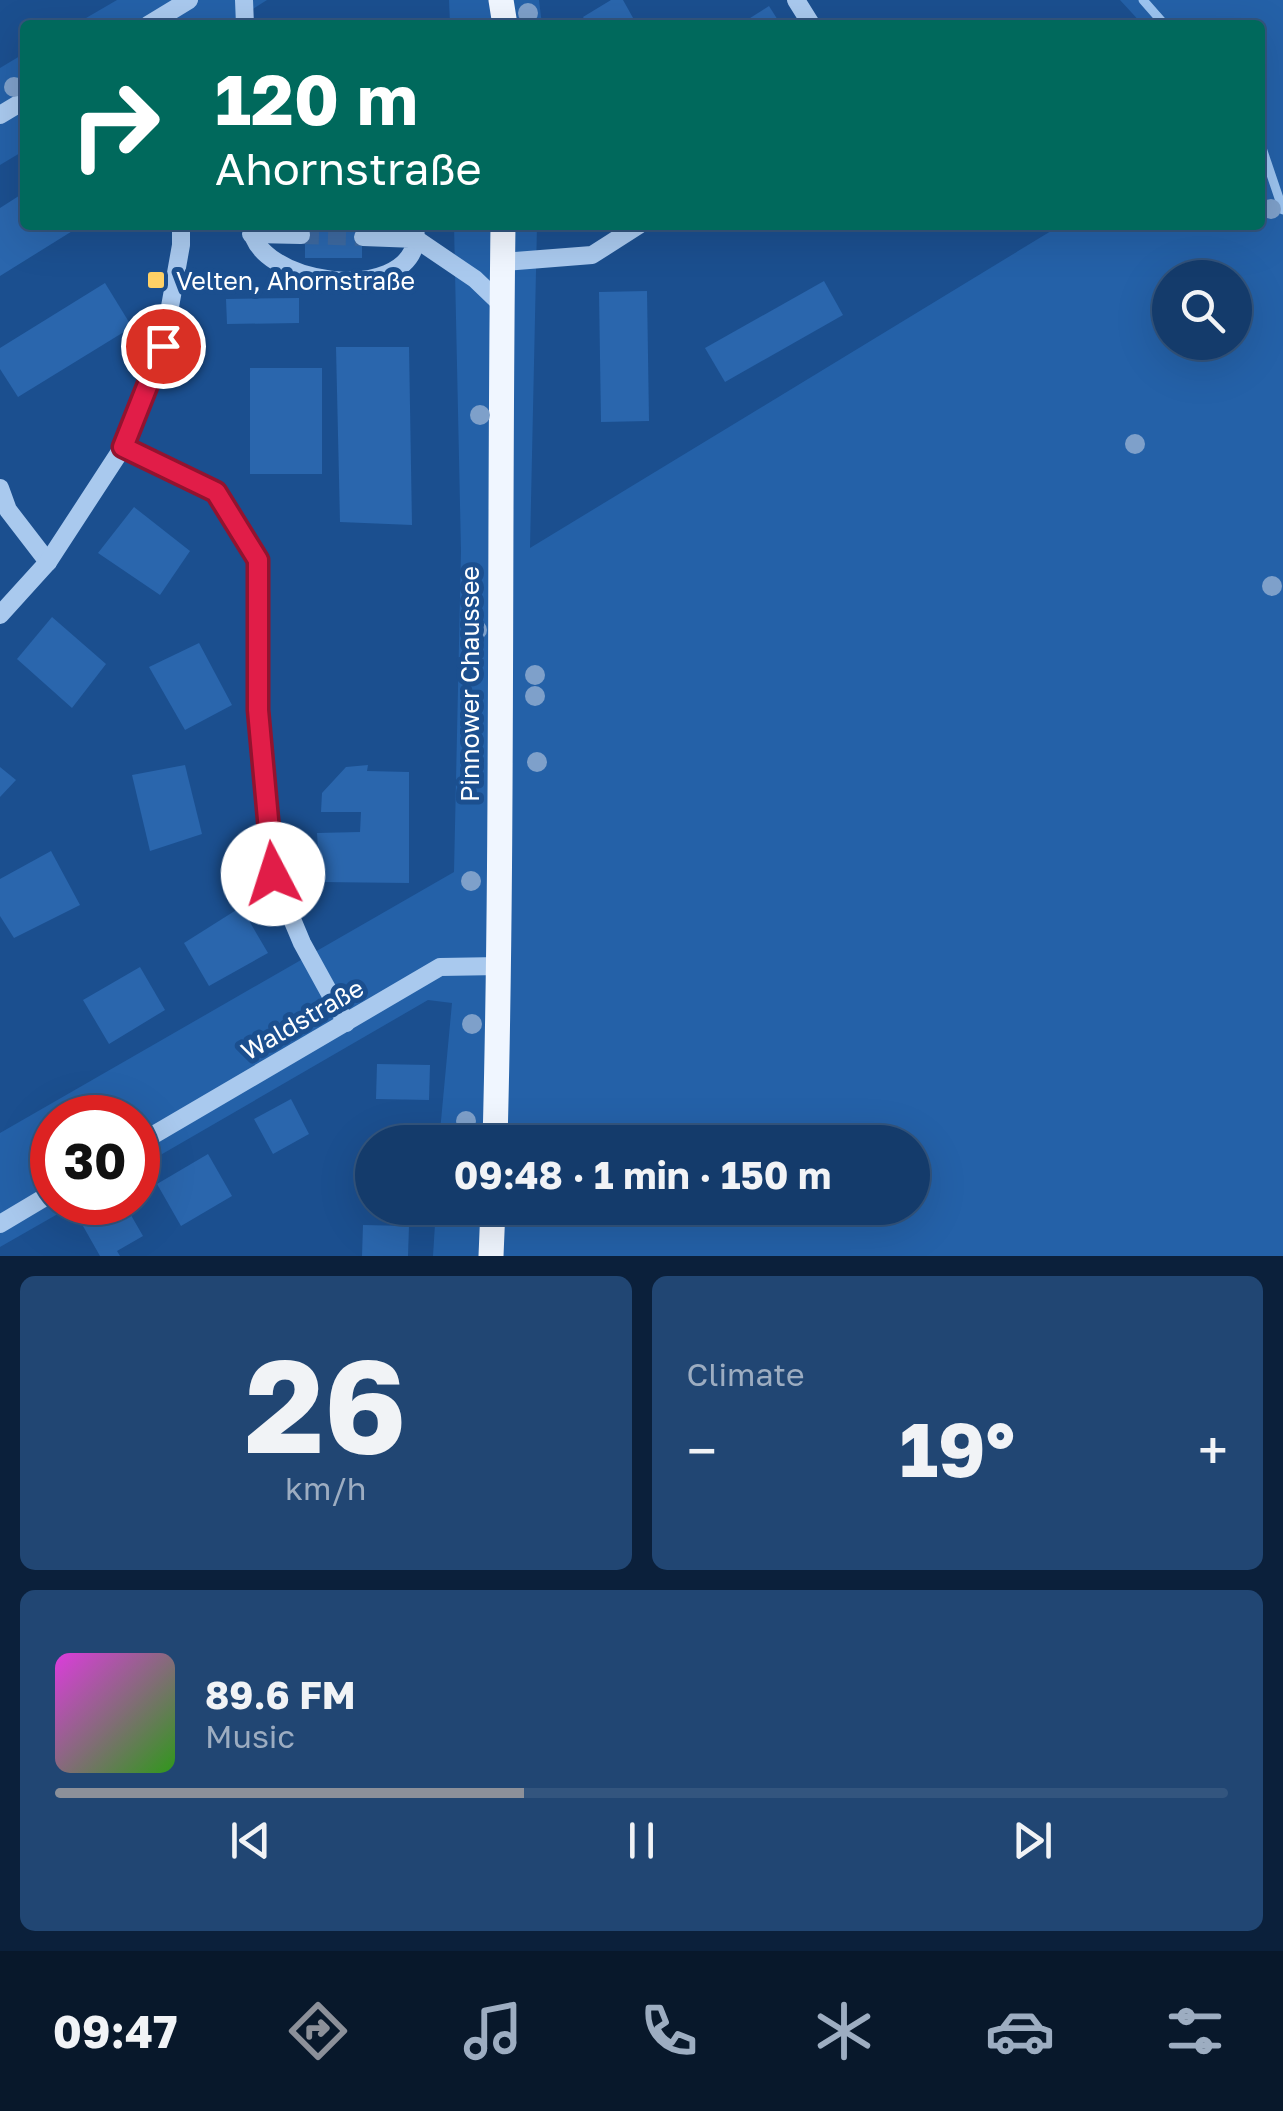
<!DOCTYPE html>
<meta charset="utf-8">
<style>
body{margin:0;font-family:"Golos Text",sans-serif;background:#214673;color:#f1f3f6;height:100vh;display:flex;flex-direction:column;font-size:38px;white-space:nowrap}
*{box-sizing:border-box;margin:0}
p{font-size:32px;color:#9dadc1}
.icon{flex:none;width:55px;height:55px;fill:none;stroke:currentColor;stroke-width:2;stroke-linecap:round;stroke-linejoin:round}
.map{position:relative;height:1256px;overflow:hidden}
.sheet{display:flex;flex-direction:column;gap:20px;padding:20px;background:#0b203b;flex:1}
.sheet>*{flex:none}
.guide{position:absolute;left:20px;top:20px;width:1245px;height:210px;border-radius:10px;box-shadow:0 10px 40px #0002,0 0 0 2px #33557e;background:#00695c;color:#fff;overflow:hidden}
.tools{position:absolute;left:1152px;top:260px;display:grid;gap:20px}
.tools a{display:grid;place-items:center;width:100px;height:100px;border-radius:50%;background:#143b6b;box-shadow:0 10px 40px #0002,0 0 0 2px #33557e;font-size:50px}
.speed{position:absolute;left:30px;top:1095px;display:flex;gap:20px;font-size:50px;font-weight:700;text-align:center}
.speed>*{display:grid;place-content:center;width:130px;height:130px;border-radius:50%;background:#143b6b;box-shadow:0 10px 40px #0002,0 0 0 2px #33557e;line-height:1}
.speed .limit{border:15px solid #d22;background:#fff;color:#111}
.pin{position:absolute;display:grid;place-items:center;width:85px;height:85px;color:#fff;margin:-42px;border:5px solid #fff;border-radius:50%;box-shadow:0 2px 10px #0007}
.me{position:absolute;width:110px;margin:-55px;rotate:355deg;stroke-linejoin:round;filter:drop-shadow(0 0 8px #0008)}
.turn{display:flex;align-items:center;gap:35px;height:210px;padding:0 30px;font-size:45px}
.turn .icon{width:130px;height:130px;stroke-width:2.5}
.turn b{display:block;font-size:70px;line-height:85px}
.big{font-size:75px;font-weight:700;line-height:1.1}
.sheet .widget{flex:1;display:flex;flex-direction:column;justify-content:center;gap:15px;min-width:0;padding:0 35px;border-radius:15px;background:#214673}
.sheet .dial{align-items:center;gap:0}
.dial b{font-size:130px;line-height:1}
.song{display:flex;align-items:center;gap:30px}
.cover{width:120px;height:120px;border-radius:15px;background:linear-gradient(135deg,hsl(300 70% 55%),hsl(110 70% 35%))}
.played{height:10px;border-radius:5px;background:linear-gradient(90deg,#8c9099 40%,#33557e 40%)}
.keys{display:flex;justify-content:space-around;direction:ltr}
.heat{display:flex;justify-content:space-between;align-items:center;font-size:55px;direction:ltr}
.sheet .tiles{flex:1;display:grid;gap:20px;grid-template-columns:1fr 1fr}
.widget:last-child{grid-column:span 2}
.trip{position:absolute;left:355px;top:1125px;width:575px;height:100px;border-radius:50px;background:#143b6b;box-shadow:0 10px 40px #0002,0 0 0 2px #33557e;font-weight:700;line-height:100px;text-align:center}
.tab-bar{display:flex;height:160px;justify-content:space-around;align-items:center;background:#08182b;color:#9dadc1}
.tab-bar .icon{width:70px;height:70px}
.tab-bar .on{color:#8c9099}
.tab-bar b{font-size:45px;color:#f1f3f6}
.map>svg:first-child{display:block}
.green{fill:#2461a8;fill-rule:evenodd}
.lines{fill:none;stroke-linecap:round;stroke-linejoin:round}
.stream{stroke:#9cc4f0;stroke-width:9}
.building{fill:#2a66ad}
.minor-tunnel{stroke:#3d69a0;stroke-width:18;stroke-dasharray:18 9;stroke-linecap:butt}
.minor{stroke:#a9c9ee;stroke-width:18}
.major{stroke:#f0f6ff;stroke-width:25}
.tree{fill:#7ea0ca}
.route-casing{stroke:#92132f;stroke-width:25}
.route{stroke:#e11d48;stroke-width:18}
.poi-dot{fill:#ffd166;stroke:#1b4f8f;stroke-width:4}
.labels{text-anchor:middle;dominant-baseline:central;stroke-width:10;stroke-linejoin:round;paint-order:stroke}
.poi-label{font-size:25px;fill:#fff;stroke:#1b4f8f;text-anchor:start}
.street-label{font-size:25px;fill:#fff;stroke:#1b4f8f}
</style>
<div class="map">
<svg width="1283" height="1256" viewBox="0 0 1283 1256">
<rect width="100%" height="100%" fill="#1b4f8f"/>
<g class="green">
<path d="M117,0H267L228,25H74Z"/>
<path d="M449,0H539L542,25H450Z"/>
<path d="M1120,0H1283V1256H433L436,1208H912V1142H439L452,1003L428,1000L138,1168V1118H52V1202L77,1203L0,1247V1133L454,872L461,551L454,225H537L530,548L1061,225H1260V25H1143ZM1170,278H1235V342H1170Z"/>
<path d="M25,53V150L0,165V68Z"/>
</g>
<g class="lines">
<g class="stream">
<path d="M1143,0L1165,25"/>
<path d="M1260,142L1283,210"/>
</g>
</g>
<g class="building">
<path d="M611,0H623L637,25H588L583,17Z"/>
<path d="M769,6L781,25H739Z"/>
<path d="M25,192V225H82L0,276V208Z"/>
<rect x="305" y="225" width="57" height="33"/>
<path d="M824,281L843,315L725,382L705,348Z"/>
<path d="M105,283L132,327L18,397L0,369V348Z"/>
<path d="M647,291L649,421L601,422L599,292Z"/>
<path d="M299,298V323L227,324L226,299Z"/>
<path d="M336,347H409L412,525L340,522Z"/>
<rect x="250" y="368" width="72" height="106"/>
<path d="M134,507L190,551L160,595L98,553Z"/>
<path d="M52,617L106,664L72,708L17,659Z"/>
<path d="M199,643L232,705L185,730L149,667Z"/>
<path d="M185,765L202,834L150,851L132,775Z"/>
<path d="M368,765L367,771L409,772V883L320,882L317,833L360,832L361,812H321L322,793L346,767Z"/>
<path d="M0,767L16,780L0,797Z"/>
<path d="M51,851L80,905L14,938L0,916V879Z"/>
<path d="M241,907L268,953L209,986L184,943Z"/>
<path d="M140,967L165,1010L109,1044L83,1000Z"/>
<path d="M377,1064L430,1065L429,1100L376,1099Z"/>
<path d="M291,1099L309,1134L273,1154L254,1119Z"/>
<path d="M208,1154L232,1196L181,1226L157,1184Z"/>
<path d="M124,1203L143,1236L117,1251L120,1256H100L83,1226Z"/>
<path d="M363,1225L409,1226L408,1256H362Z"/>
</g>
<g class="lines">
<path class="minor-tunnel" d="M301,235L363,237"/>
<g class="minor">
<path d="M244,0L245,25"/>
<path d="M796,0L811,24"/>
<path d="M148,25L189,0"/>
<path d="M0,115L25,100"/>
<path d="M251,225C253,284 407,307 416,239L363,237"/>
<path d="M415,225L416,239L475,279L500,303"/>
<path d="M251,234L301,235"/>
<path d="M503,262L592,255L639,225"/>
<path d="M123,447L216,493L258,559V710L273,874L302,943L346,1023"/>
<path d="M0,488L8,510L48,562"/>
<path d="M0,615L48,562L123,447L163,346L181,245V225"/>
<path d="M138,1144L440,967L500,966"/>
<path d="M0,1224L52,1193"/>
</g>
<g class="major">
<path d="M501,0L505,25"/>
<path d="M495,1142C503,837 499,531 503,225"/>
<path d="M491,1256L493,1208"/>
</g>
</g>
<g class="tree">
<circle cx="528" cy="13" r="10"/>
<circle cx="14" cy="87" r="10"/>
<circle cx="1271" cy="209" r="10"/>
<circle cx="480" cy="415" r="10"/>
<circle cx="1135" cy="444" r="10"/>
<circle cx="1272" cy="586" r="10"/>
<circle cx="477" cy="630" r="10"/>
<circle cx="473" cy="661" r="10"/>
<circle cx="535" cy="675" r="10"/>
<circle cx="535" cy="696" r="10"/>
<circle cx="471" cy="706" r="10"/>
<circle cx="537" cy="762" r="10"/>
<circle cx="471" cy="780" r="10"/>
<circle cx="471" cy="881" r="10"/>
<circle cx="472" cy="1024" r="10"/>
<circle cx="466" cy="1121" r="10"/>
</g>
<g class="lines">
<g class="route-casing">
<path id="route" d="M163,346L123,447L216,492L258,560V710L273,874"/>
</g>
<use href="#route" class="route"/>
</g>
<rect class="poi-dot" x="146" y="270" width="20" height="20" rx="5"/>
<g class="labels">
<g class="poi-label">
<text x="176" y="280">Velten, Ahornstraße</text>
</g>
<g class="street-label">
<text transform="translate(469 684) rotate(-90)">Pinnower Chaussee</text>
<text transform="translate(302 1019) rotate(-30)">Waldstraße</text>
</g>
</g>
</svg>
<div class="tools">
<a><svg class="icon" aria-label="search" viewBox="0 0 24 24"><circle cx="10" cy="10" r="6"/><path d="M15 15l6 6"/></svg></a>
</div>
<div class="speed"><div class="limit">30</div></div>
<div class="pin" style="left:163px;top:346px;background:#d93025"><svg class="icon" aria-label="arrive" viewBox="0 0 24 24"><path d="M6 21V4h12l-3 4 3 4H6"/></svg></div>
<svg class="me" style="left:273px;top:874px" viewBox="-20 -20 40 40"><circle r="19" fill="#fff"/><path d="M0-13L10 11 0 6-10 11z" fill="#e11d48"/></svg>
<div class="trip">09:48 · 1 min · 150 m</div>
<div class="guide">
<div class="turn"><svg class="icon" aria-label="right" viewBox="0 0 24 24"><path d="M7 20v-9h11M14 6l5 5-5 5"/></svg><div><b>120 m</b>Ahornstraße</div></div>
</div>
</div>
<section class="sheet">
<div class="tiles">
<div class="widget dial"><b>26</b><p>km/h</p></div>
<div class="widget"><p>Climate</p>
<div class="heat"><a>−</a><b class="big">19°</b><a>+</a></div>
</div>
<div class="widget">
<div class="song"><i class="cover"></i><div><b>89.6 FM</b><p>Music</p></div></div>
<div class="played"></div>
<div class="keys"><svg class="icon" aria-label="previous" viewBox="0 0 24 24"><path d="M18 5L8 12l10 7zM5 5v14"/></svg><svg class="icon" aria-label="pause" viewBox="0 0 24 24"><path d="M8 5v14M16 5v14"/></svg><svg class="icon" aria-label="next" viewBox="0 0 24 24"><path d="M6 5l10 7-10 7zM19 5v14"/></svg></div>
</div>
</div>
</section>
<nav class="tab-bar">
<b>09:47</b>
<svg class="icon on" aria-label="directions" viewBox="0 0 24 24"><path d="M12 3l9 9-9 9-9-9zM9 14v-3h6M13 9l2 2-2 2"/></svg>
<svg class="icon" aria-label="music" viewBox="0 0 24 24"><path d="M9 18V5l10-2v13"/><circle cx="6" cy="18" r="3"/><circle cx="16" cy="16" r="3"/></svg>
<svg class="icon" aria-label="phone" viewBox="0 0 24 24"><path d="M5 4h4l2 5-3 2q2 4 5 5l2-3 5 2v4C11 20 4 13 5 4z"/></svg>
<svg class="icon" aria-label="climate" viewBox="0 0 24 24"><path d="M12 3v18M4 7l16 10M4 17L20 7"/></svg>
<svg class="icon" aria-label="car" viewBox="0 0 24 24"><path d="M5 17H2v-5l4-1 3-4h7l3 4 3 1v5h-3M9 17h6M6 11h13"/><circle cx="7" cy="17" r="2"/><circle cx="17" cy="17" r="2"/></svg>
<svg class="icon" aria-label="filters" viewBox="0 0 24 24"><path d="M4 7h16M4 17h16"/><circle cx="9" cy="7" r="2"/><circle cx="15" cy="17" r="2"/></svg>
</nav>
